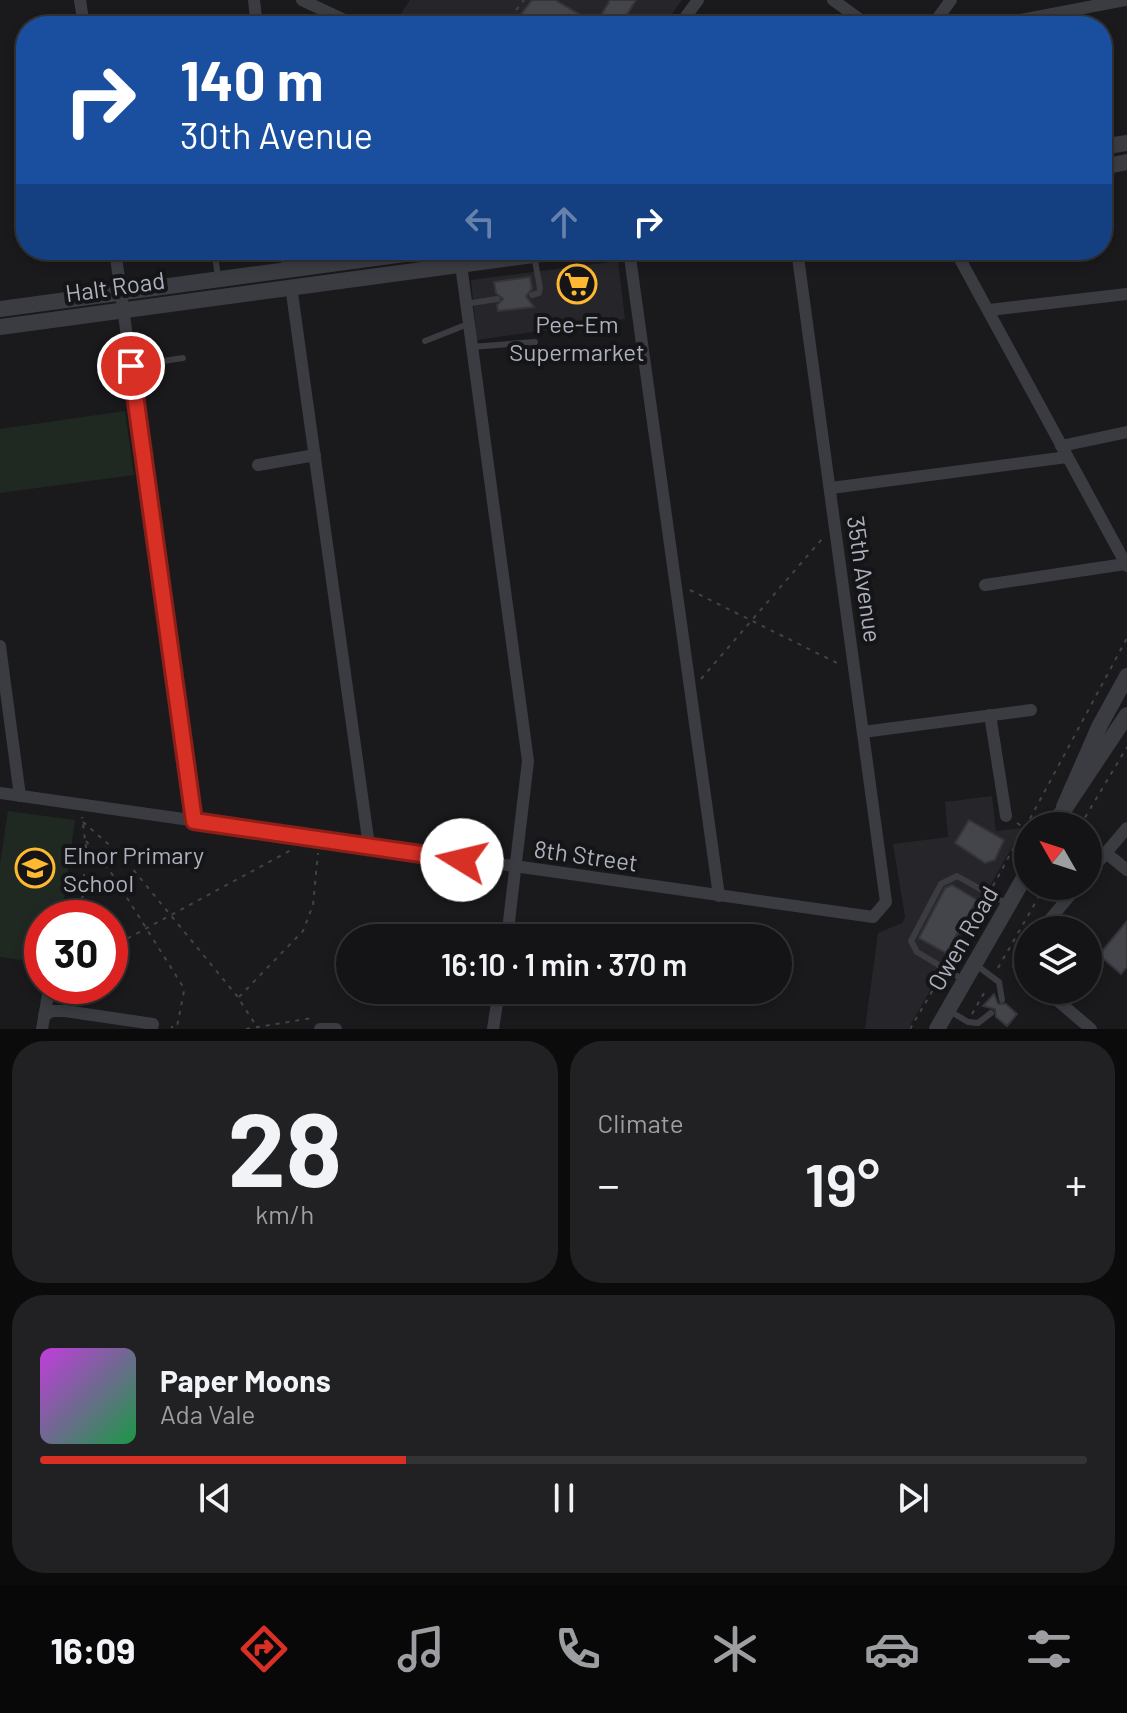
<!DOCTYPE html>
<meta charset="utf-8">
<style>
body{margin:0;font-family:Barlow,sans-serif;background:#212123;color:#f1f3f6;height:100vh;display:flex;flex-direction:column;font-size:30px;white-space:nowrap}
*{box-sizing:border-box;margin:0}
p{font-size:26px;color:#9d9ea1}
.icon{flex:none;width:44px;height:44px;fill:none;stroke:currentColor;stroke-width:2;stroke-linecap:round;stroke-linejoin:round}
.map{position:relative;height:1029px;overflow:hidden}
.drawer{display:flex;flex-direction:column;gap:12px;padding:12px;background:#0b0b0c;flex:1}
.drawer>*{flex:none}
.guide{position:absolute;left:16px;top:16px;width:1096px;height:244px;border-radius:32px;box-shadow:0 4px 12px #0003,0 0 0 2px #333335;background:#1a4fa0;color:#fff;overflow:hidden}
.needle{width:52px;rotate:309deg}
.tools{position:absolute;left:1014px;top:812px;display:grid;gap:16px}
.tools a{display:grid;place-items:center;width:88px;height:88px;border-radius:50%;background:#141416;box-shadow:0 4px 12px #0003,0 0 0 2px #333335;font-size:40px}
.speed{position:absolute;left:24px;top:900px;display:flex;gap:16px;font-size:40px;font-weight:700;text-align:center}
.speed>*{display:grid;place-content:center;width:104px;height:104px;border-radius:50%;background:#141416;box-shadow:0 4px 12px #0003,0 0 0 2px #333335;line-height:1}
.speed .limit{border:12px solid #d22;background:#fff;color:#111}
.pin{position:absolute;display:grid;place-items:center;width:68px;height:68px;color:#fff;margin:-34px;border:4px solid #fff;border-radius:50%;box-shadow:0 2px 8px #0007}
.me{position:absolute;width:88px;margin:-44px;rotate:279deg;stroke-linejoin:round;filter:drop-shadow(0 0 6px #0008)}
.turn{display:flex;align-items:center;gap:28px;height:168px;padding:0 32px;font-size:36px}
.turn .icon{width:104px;height:104px;stroke-width:2.5}
.turn b{display:block;font-size:56px;line-height:68px}
.lanes{display:flex;align-items:center;height:76px;padding:0 32px;background:#0003;justify-content:center;gap:40px;direction:ltr}
.lanes .off{opacity:.35}
.big{font-size:60px;font-weight:600;line-height:1.1}
.drawer .tile{flex:1;display:flex;flex-direction:column;justify-content:center;gap:12px;min-width:0;padding:0 28px;border-radius:32px;background:#212123}
.drawer .dial{align-items:center;gap:0}
.dial b{font-size:104px;line-height:1}
.song{display:flex;align-items:center;gap:24px}
.cover{width:96px;height:96px;border-radius:12px;background:linear-gradient(135deg,hsl(290 70% 55%),hsl(140 70% 35%))}
.played{height:8px;border-radius:4px;background:linear-gradient(90deg,#d93025 35%,#333335 35%)}
.keys{display:flex;justify-content:space-around;direction:ltr}
.heat{display:flex;justify-content:space-between;align-items:center;font-size:44px;direction:ltr}
.drawer .tiles{flex:1;display:grid;gap:12px;grid-template-columns:1fr 1fr}
.tile:last-child{grid-column:span 2}
.trip{position:absolute;left:336px;top:924px;width:456px;height:80px;border-radius:40px;background:#141416;box-shadow:0 4px 12px #0003,0 0 0 2px #333335;font-weight:600;line-height:80px;text-align:center}
.tab-bar{display:flex;height:128px;justify-content:space-around;align-items:center;background:#080809;color:#9d9ea1}
.tab-bar .icon{width:56px;height:56px}
.tab-bar .active{color:#d93025}
.tab-bar b{font-size:36px;color:#f1f3f6}
.map>svg:first-child{display:block}
.built{fill:#26262a}
.green{fill:#1f2821}
.building{fill:#44454a;stroke:#343439;stroke-width:2}
.lines{fill:none;stroke-linecap:round;stroke-linejoin:round}
.path{stroke:#414349;stroke-width:2;stroke-dasharray:4 6;stroke-linecap:butt}
.service{stroke:#3b3c42;stroke-width:6}
.minor{stroke:#3b3c42;stroke-width:12}
.tertiary{stroke:#3b3c42;stroke-width:16}
.route-casing{stroke:#8d1f18;stroke-width:20}
.route{stroke:#d93025;stroke-width:14}
.labels{text-anchor:middle;dominant-baseline:central;stroke-width:8;stroke-linejoin:round;paint-order:stroke}
.street-label{font-size:24px;fill:#acb1bd;stroke:#151518}
.poi-label{font-size:24px;fill:#acb1bd;stroke:#151518}
</style>
<div class="map">
<svg width="1127" height="1029" viewBox="0 0 1127 1029">
<rect width="100%" height="100%" fill="#1a1a1d"/>
<g class="built">
<path d="M410,0H682L663,26H393Z"/>
<path d="M618,261L625,319L477,340L471,280Z"/>
<path d="M992,796L996,831L1023,828L908,1029H865L878,933L902,923L905,917L893,844L948,837L945,802Z"/>
</g>
<g class="green">
<path d="M125,411L134,475L0,493V429Z"/>
<path d="M8,811L75,820L61,918H42V963L0,957V864Z"/>
</g>
<g class="building">
<path d="M532,0H555L596,24L610,0H636L620,26H512Z"/>
<path d="M584,265L588,300L571,302L566,268Z"/>
<path d="M530,277L532,289L526,296L534,307L498,311L497,305L503,299L496,293L494,282Z"/>
<path d="M969,820L1004,840L995,860L985,863L955,843Z"/>
<path d="M952,885L977,900L946,953L919,938L945,888Z"/>
<path d="M1127,921V967L1121,974L1099,955Z"/>
<path d="M994,994L998,1004H1006L1017,1014L1007,1026L996,1017L995,1009L983,1006Z"/>
</g>
<g class="lines">
<g class="path">
<path d="M390,26H400"/>
<path d="M504,26L524,0"/>
<path d="M690,590L841,665"/>
<path d="M701,679L822,539"/>
<path d="M83,822L122,856L237,996L257,1027"/>
<path d="M1017,823L1025,828L1127,638"/>
<path d="M1080,826L1127,747"/>
<path d="M86,841L112,874L182,985L184,991L177,1027H171"/>
<path d="M993,886L1020,836"/>
<path d="M81,918L86,847L82,817"/>
<path d="M110,948L295,848"/>
<path d="M951,959L983,902"/>
<path d="M998,968L1045,886"/>
<path d="M239,997L303,931L313,905L318,853"/>
<path d="M972,1014L987,988"/>
<path d="M246,1029L312,1018"/>
<path d="M910,1029L940,978"/>
</g>
<g class="service">
<path d="M1102,200L1109,232"/>
<path d="M214,250L218,276"/>
<path d="M532,295L539,293L540,288L534,256"/>
<path d="M465,304L497,299"/>
<path d="M425,341L468,324"/>
<path d="M471,347L535,342"/>
<path d="M131,366L183,358"/>
<path d="M976,965L999,982L1002,1000"/>
<path d="M962,979L917,952L911,941L941,884L957,876L1009,905"/>
<path d="M948,1010L968,1022L978,1023L991,1013"/>
</g>
<g class="minor">
<path d="M80,0L84,26"/>
<path d="M254,0L257,26"/>
<path d="M302,0L357,26"/>
<path d="M833,0L869,26"/>
<path d="M679,26L698,0"/>
<path d="M932,26L951,0"/>
<path d="M989,26L1125,0"/>
<path d="M115,250L194,821"/>
<path d="M286,250L289,271"/>
<path d="M459,250L528,761L507,938"/>
<path d="M629,250L719,896"/>
<path d="M955,250L1127,566"/>
<path d="M291,286L369,846"/>
<path d="M989,310L1127,294"/>
<path d="M1061,446L1127,432"/>
<path d="M258,465L315,455"/>
<path d="M831,488L1067,457"/>
<path d="M985,585L1125,564"/>
<path d="M0,646L20,796"/>
<path d="M990,715L1006,816"/>
<path d="M863,732L1031,710"/>
<path d="M0,793L873,917L886,902L797,250"/>
<path d="M1106,853L1127,870"/>
<path d="M1088,874L1127,828"/>
<path d="M1041,930L1078,886"/>
<path d="M1028,946L1018,965L1028,976"/>
<path d="M1045,990L1091,1029"/>
<path d="M44,1016L52,1011H65L153,1024L152,1029"/>
<path d="M42,1029L49,989"/>
<path d="M320,1029H336"/>
<path d="M493,1029L499,990"/>
</g>
<g class="tertiary">
<path d="M1102,147L1127,143"/>
<path d="M1102,167L1127,162"/>
<path d="M0,309L434,250"/>
<path d="M0,327L570,250"/>
<path d="M1064,807L1100,725L1127,676"/>
<path d="M1053,826L1127,715"/>
<path d="M937,1029L1028,871"/>
</g>
</g>
<g class="lines">
<g class="route-casing">
<path id="route" d="M131,366L194,821L462,860"/>
</g>
<use href="#route" class="route"/>
</g>
<defs>
<g id="supermarket-ring" transform="scale(2)"><circle r="9.5" fill="#151518" stroke="#ffb830" stroke-width="1.5"/><path d="M-6-5.5h2.5l.6 2H6L4.5 2H-2.5L-4.4-4H-6ZM-1.5 3.2a1.3 1.3 0 1 0 .1 0ZM3 3.2a1.3 1.3 0 1 0 .1 0Z" fill="#ffb830"/></g>
<g id="school-ring" transform="scale(2)"><circle r="9.5" fill="#151518" stroke="#ffb830" stroke-width="1.5"/><path d="M0-5L7-2L0 1L-7-2ZM-4 1L0 2.5L4 1V4Q0 6-4 4Z" fill="#ffb830"/></g>
</defs>
<g fill-rule="evenodd">
<use href="#supermarket-ring" x="577" y="284"/>
<use href="#school-ring" x="35" y="868"/>
</g>
<g class="labels">
<g class="street-label">
<text transform="translate(115 286) rotate(-8)">Halt Road</text>
<text transform="translate(865 579) rotate(82)">35th Avenue</text>
<text transform="translate(586 855) rotate(8)">8th Street</text>
<text transform="translate(962 938) rotate(-60)">Owen Road</text>
</g>
<g class="poi-label">
<text x="577" y="323">Pee-Em<tspan x="577" dy="28">Supermarket</tspan></text>
<text x="63" y="854" text-anchor="start">Elnor Primary<tspan x="63" dy="28">School</tspan></text>
</g>
</g>
</svg>
<div class="tools">
<a><svg class="needle" viewBox="-14 -14 28 28"><path d="M0-13l5 13h-10z" fill="#e53935"/><path d="M0 13l5-13h-10z" fill="#9d9ea1"/></svg></a>
<a><svg class="icon" aria-label="layers" viewBox="0 0 24 24"><path d="M12 4l9 5-9 5-9-5zM3 14l9 5 9-5"/></svg></a>
</div>
<div class="speed"><div class="limit">30</div></div>
<div class="pin" style="left:131px;top:366px;background:#d93025"><svg class="icon" aria-label="arrive" viewBox="0 0 24 24"><path d="M6 21V4h12l-3 4 3 4H6"/></svg></div>
<svg class="me" style="left:462px;top:860px" viewBox="-20 -20 40 40"><circle r="19" fill="#fff"/><path d="M0-13L10 11 0 6-10 11z" fill="#d93025"/></svg>
<div class="trip">16:10 · 1 min · 370 m</div>
<div class="guide">
<div class="turn"><svg class="icon" aria-label="right" viewBox="0 0 24 24"><path d="M7 20v-9h11M14 6l5 5-5 5"/></svg><div><b>140 m</b>30th Avenue</div></div>
<div class="lanes"><svg class="icon off" aria-label="left" viewBox="0 0 24 24"><path d="M17 20v-9H6M10 6l-5 5 5 5"/></svg><svg class="icon off" aria-label="ahead" viewBox="0 0 24 24"><path d="M12 20V5M6 11l6-6 6 6"/></svg><svg class="icon" aria-label="right" viewBox="0 0 24 24"><path d="M7 20v-9h11M14 6l5 5-5 5"/></svg></div>
</div>
</div>
<section class="drawer">
<div class="tiles">
<div class="tile dial"><b>28</b><p>km/h</p></div>
<div class="tile"><p>Climate</p>
<div class="heat"><a>−</a><b class="big">19°</b><a>+</a></div>
</div>
<div class="tile">
<div class="song"><i class="cover"></i><div><b>Paper Moons</b><p>Ada Vale</p></div></div>
<div class="played"></div>
<div class="keys"><svg class="icon" aria-label="previous" viewBox="0 0 24 24"><path d="M18 5L8 12l10 7zM5 5v14"/></svg><svg class="icon" aria-label="pause" viewBox="0 0 24 24"><path d="M8 5v14M16 5v14"/></svg><svg class="icon" aria-label="next" viewBox="0 0 24 24"><path d="M6 5l10 7-10 7zM19 5v14"/></svg></div>
</div>
</div>
</section>
<nav class="tab-bar">
<b>16:09</b>
<svg class="icon active" aria-label="directions" viewBox="0 0 24 24"><path d="M12 3l9 9-9 9-9-9zM9 14v-3h6M13 9l2 2-2 2"/></svg>
<svg class="icon" aria-label="music" viewBox="0 0 24 24"><path d="M9 18V5l10-2v13"/><circle cx="6" cy="18" r="3"/><circle cx="16" cy="16" r="3"/></svg>
<svg class="icon" aria-label="phone" viewBox="0 0 24 24"><path d="M5 4h4l2 5-3 2q2 4 5 5l2-3 5 2v4C11 20 4 13 5 4z"/></svg>
<svg class="icon" aria-label="climate" viewBox="0 0 24 24"><path d="M12 3v18M4 7l16 10M4 17L20 7"/></svg>
<svg class="icon" aria-label="car" viewBox="0 0 24 24"><path d="M5 17H2v-5l4-1 3-4h7l3 4 3 1v5h-3M9 17h6M6 11h13"/><circle cx="7" cy="17" r="2"/><circle cx="17" cy="17" r="2"/></svg>
<svg class="icon" aria-label="filters" viewBox="0 0 24 24"><path d="M4 7h16M4 17h16"/><circle cx="9" cy="7" r="2"/><circle cx="15" cy="17" r="2"/></svg>
</nav>
